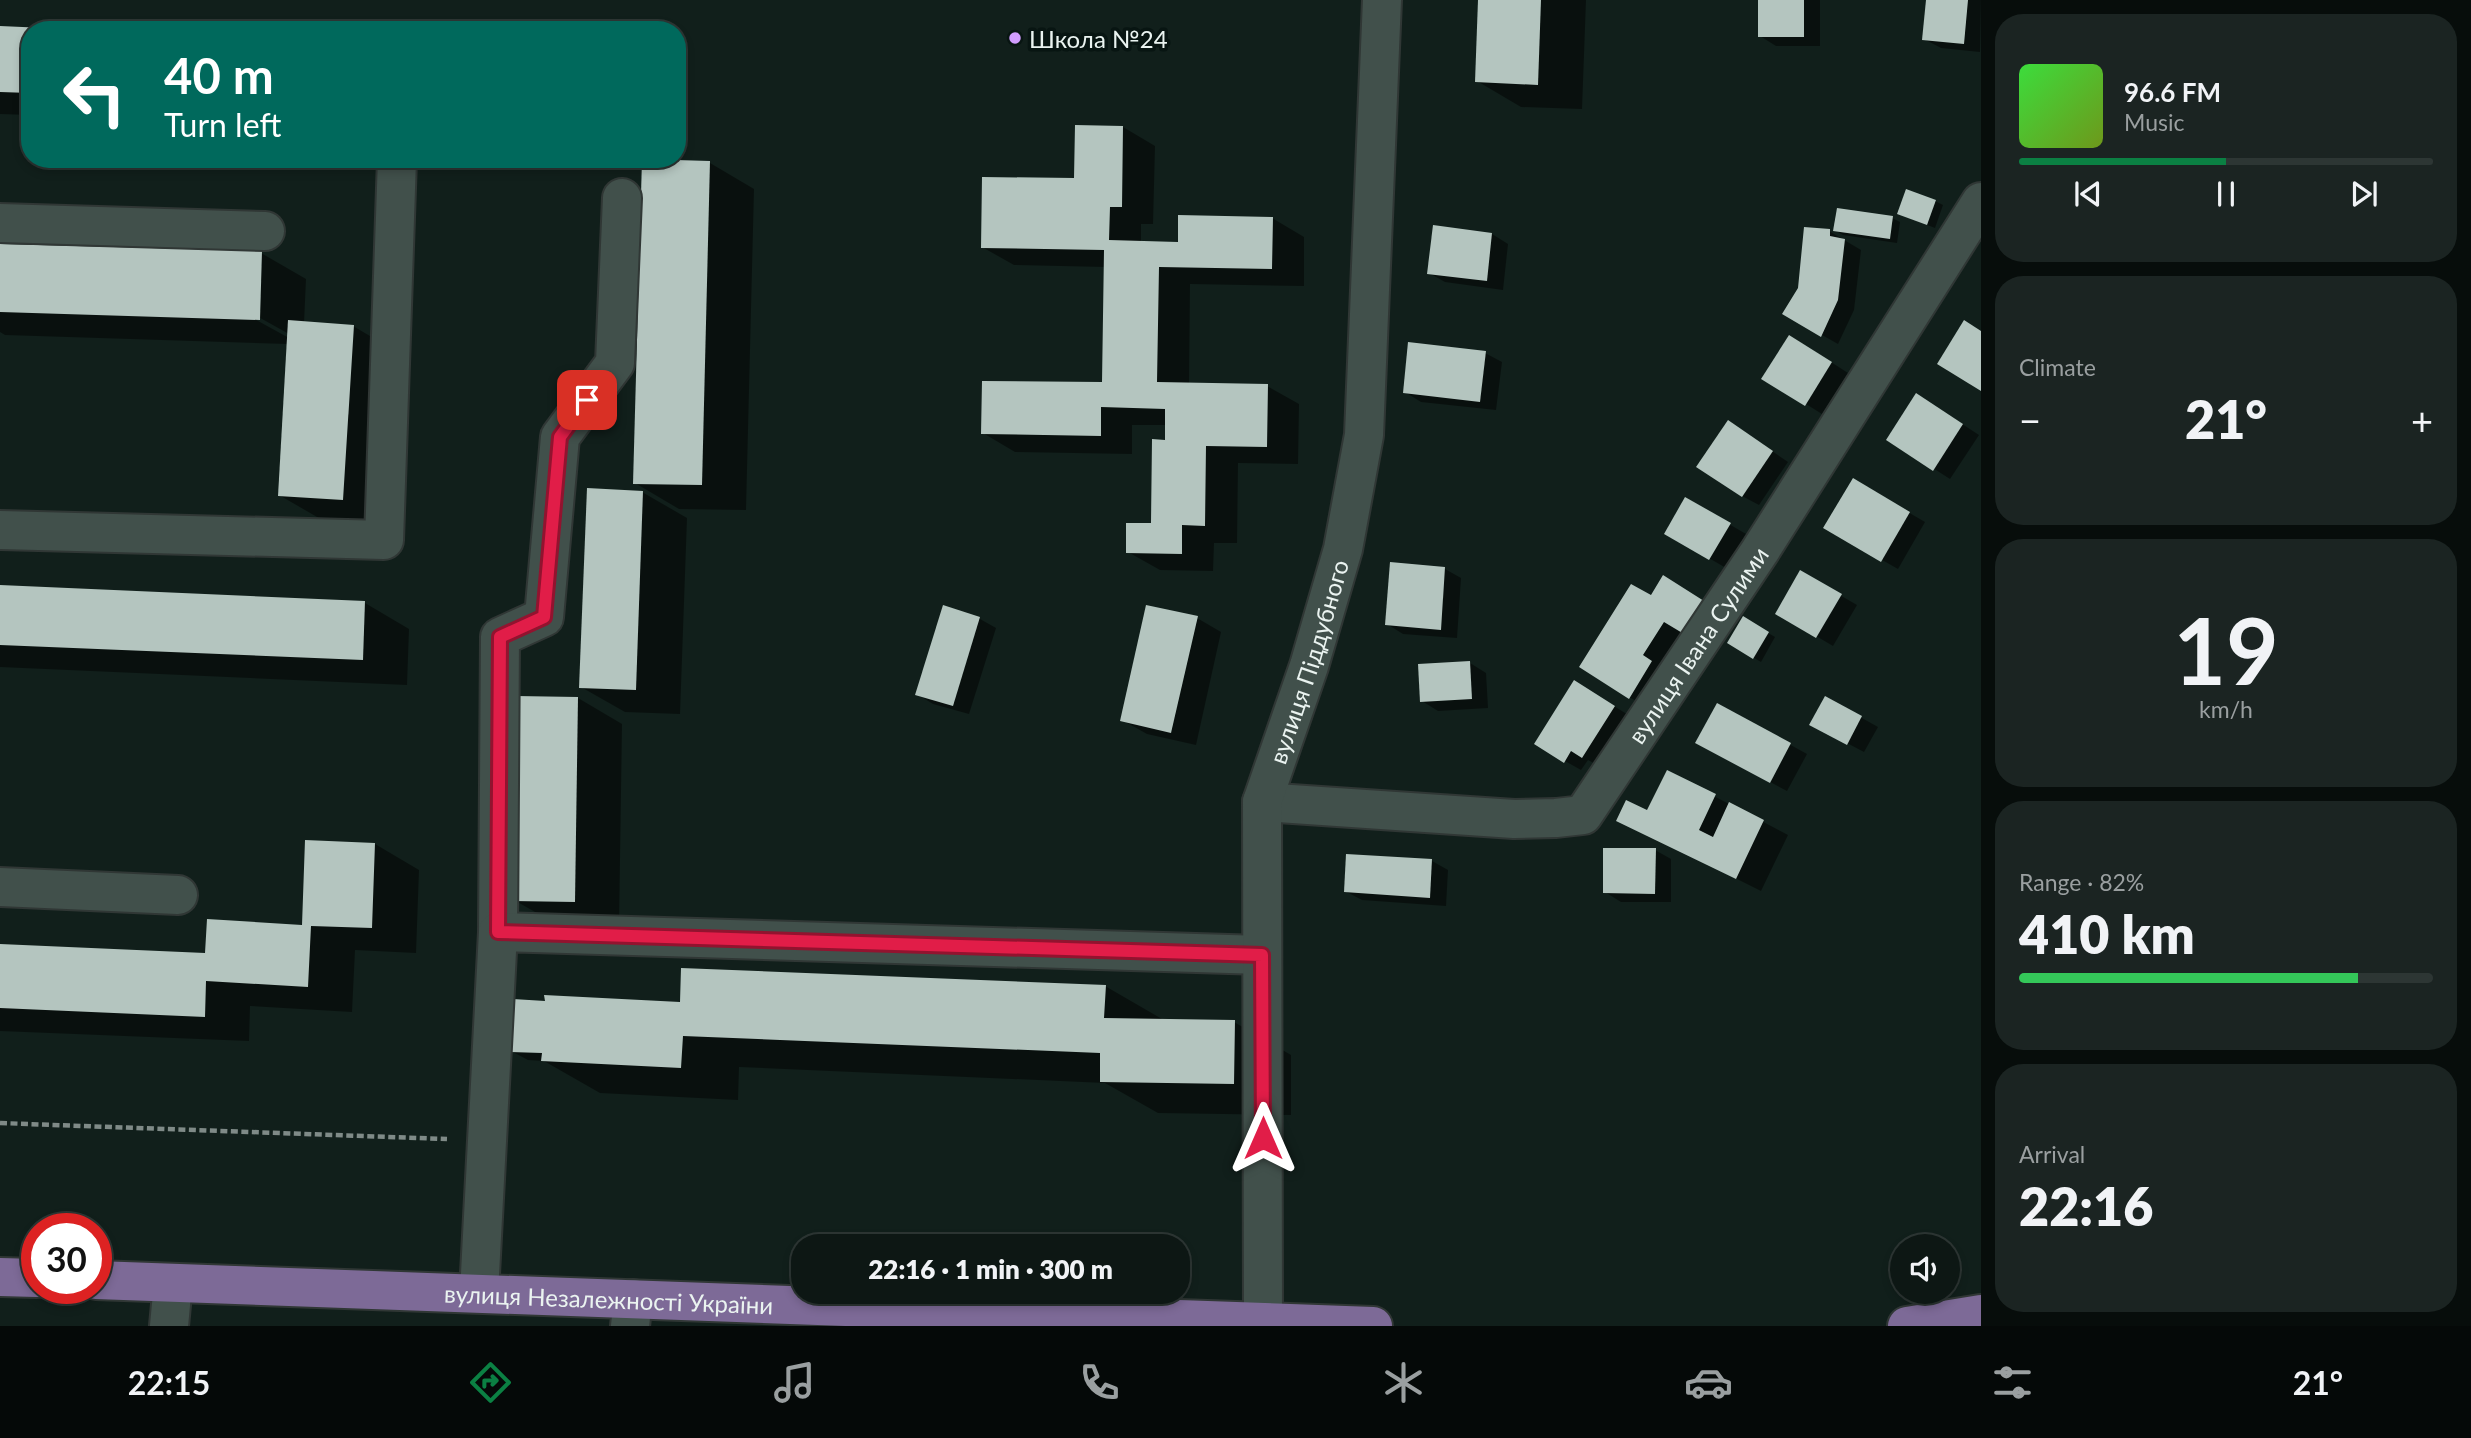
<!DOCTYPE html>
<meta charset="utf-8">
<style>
body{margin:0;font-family:Lato,sans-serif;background:#1b2422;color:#f1f3f6;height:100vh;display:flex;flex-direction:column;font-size:26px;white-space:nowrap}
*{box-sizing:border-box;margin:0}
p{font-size:23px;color:#9a9fa0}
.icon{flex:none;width:38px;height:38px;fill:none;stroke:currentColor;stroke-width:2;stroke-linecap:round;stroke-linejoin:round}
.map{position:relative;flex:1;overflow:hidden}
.side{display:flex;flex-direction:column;gap:14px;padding:14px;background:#070d0b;width:490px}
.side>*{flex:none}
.banner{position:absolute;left:21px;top:21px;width:665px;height:147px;border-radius:28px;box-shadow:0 4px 10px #0003,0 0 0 2px #2d3634;background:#00695c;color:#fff;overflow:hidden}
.buttons{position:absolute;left:1890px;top:1234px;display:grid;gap:14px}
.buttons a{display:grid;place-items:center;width:70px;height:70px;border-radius:50%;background:#0d1714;box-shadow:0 4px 10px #0003,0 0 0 2px #2d3634;font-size:35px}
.speed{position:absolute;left:21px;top:1213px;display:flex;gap:14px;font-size:35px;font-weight:700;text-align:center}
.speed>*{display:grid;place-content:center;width:91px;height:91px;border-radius:50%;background:#0d1714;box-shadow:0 4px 10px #0003,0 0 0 2px #2d3634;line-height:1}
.speed .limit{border:10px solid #d22;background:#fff;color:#111}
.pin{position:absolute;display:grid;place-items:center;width:60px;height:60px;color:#fff;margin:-30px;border-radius:14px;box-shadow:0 4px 10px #0006}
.me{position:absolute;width:77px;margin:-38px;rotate:0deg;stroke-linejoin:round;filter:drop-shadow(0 0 5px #0008)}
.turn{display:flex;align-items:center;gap:24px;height:147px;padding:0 28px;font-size:32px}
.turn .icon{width:91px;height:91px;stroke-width:2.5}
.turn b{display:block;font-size:49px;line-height:60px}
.big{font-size:52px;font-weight:800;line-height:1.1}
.side .widget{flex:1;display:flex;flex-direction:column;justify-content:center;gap:10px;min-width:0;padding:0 24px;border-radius:28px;background:#1b2422}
.side .dial{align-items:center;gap:0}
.dial b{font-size:91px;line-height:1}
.song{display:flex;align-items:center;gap:21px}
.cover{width:84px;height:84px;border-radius:10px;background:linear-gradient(135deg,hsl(120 70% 55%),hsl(80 70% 35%))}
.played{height:7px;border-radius:4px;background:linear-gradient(90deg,#0b8043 50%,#2d3634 50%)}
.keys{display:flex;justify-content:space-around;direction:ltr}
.heat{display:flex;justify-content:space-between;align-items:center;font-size:38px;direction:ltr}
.charge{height:10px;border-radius:5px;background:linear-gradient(90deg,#34c759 82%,#2d3634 0)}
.trip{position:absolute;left:791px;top:1234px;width:399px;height:70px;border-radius:28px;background:#0d1714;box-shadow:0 4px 10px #0003,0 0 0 2px #2d3634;font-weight:800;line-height:70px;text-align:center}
.dock{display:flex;height:112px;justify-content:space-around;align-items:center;background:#050908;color:#9a9fa0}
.dock .icon{width:49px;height:49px}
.dock .on{color:#0b8043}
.dock b{font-size:32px;color:#f1f3f6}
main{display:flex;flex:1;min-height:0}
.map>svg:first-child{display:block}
.shadow{fill:#0007;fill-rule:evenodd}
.building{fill:#b4c5bf}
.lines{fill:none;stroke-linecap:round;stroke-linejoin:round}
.minor-casing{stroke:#303735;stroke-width:42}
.major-casing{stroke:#303735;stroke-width:42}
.path{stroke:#7f8a87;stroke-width:4.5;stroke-dasharray:7 3.5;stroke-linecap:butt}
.minor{stroke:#41504b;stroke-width:38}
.major{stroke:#7d6a97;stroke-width:38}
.route-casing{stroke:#92132f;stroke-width:18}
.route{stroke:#e11d48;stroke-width:12}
.poi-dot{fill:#d19dfe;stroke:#081512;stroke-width:2.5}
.labels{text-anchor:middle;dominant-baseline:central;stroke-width:7;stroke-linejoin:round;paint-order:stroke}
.poi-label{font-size:24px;fill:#eaf3f0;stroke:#081512;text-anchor:start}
.street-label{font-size:24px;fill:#eaf3f0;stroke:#081512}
</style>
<main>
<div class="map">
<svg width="1981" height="1326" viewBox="0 0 1981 1326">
<rect width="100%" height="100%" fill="#111f1b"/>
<g class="shadow">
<path d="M1480,0H1586L1582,109L1521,107L1477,81Z"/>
<path d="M1760,0H1820V46H1776L1760,36Z"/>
<path d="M1928,0H1981L1980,52L1941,48L1924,39Z"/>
<path d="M0,28L56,30H30V115L0,114Z"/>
<path d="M1123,127L1155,146L1153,224H1141V242L1180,243L1272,218L1304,237V286L1190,284L1189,384L1267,386L1299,404L1298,464L1238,463L1237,543H1214L1213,571L1160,570L1128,552L1153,525L1167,442V425H1132V454L1015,452L983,433L1104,384L1106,267L1014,265L982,247L1076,180Z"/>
<path d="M644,161L710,163L754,189L746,510L679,509L635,483Z"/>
<path d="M1935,201L1943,205L1935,228L1899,214Z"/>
<path d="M1892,218L1900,222L1897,243L1843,235L1835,230Z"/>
<path d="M1829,231L1861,250L1854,310L1838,344L1785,314Z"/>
<path d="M1492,234L1508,244L1503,290L1445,282L1429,273Z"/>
<path d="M0,246L261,253L306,279L304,323L353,326L397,352L387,525L324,521L279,495L288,344L5,335L0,332ZM253,314L289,334V338L251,317Z"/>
<path d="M1806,346L1848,373L1822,414L1806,404Z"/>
<path d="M1485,353L1502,362L1496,410L1421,402L1405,392Z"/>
<path d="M1933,405L1979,435L1950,479L1888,439Z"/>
<path d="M1744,432L1788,462L1759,505L1742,496Z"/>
<path d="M1853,480L1925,522L1898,569L1826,528Z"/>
<path d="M642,492L687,518L680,714L625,712L581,687Z"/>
<path d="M1686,499L1746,534L1726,568L1666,533Z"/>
<path d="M1445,569L1461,578L1457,638L1403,634L1387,624Z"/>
<path d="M1800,572L1857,605L1833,646L1777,613Z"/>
<path d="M0,587L365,603L409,629L407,685L0,667Z"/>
<path d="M1651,597L1728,617L1654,711L1629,697Z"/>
<path d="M944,607L980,619L996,628L969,714L933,704L917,694Z"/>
<path d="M1197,618L1221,632L1196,745L1147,734L1122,720Z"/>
<path d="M1744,619L1775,637L1761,662L1729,643Z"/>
<path d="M1470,663L1486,673L1488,708L1438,711L1422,701Z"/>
<path d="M1591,692L1630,716L1599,766L1588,760L1581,770L1565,761Z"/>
<path d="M578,698L622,724L619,927L558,925L514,900Z"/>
<path d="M1826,698L1878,727L1864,752L1828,733Z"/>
<path d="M1718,705L1807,754L1787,791L1714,752Z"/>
<path d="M1668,772L1788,835L1761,891L1619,820L1648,812Z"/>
<path d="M375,844L419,870L416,953L355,950L352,1012L250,1006L249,1041L0,1031V946L207,955L304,927Z"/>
<path d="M1655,850L1671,859V902H1621L1605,892Z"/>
<path d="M1432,861L1448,870L1446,906L1362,900L1345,891Z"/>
<path d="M1105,986L1162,1019L1234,1022L1291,1055V1115L1158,1113L1105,1083L739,1067L738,1100L600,1093L544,1061L528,1060L511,1051L682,1004Z"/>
</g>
<g class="building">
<path d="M1478,0H1541L1538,85L1475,82Z"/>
<rect x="1758" y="0" width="46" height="37"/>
<path d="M1926,0H1968L1964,44L1922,40Z"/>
<path d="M0,26L45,28V30H30V93L0,92Z"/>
<path d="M1075,125L1123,126L1122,207H1110L1109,240L1178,242V215L1273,217L1272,269L1159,267L1157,382L1268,384L1267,447L1206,446L1205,526L1182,525V554L1126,553V523H1151L1152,439L1165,440V409L1101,407V436L981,434L982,381L1102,382L1104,250L981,248L982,177L1074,178Z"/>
<path d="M642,159L710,161L702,485L633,484Z"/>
<path d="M1906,189L1936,200L1927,225L1897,214Z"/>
<path d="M1837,208L1893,216L1890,239L1833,231Z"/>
<path d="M1433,225L1492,233L1487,281L1427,274Z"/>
<path d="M1804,227L1830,229V236L1845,239L1838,300L1821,337L1782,314L1798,288Z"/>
<path d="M0,244L262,251L260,320L0,312Z"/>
<path d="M288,320L354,325L343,500L278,496Z"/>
<path d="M1964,320L1981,331V391L1937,364Z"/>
<path d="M1789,335L1832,362L1805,406L1761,379Z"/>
<path d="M1408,342L1486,351L1480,402L1403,393Z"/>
<path d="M1916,393L1963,424L1933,471L1886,440Z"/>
<path d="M1728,420L1773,451L1742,497L1696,467Z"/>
<path d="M1853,478L1910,512L1881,562L1823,528Z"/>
<path d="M587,488L643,491L636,690L579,688Z"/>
<path d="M1685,497L1731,523L1709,560L1664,534Z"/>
<path d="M1390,562L1445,567L1441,630L1385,625Z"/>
<path d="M1800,570L1842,594L1816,638L1775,614Z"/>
<path d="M1663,575L1704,601L1684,634L1664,622L1643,655L1652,661L1629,699L1579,667L1631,584L1651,595Z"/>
<path d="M0,585L365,601L363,660L0,645Z"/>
<path d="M943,605L980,617L953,706L915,695Z"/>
<path d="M1146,605L1198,616L1171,733L1120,721Z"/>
<path d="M1743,616L1769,632L1753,659L1727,643Z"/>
<path d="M1470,661L1472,699L1420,702L1418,664Z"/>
<path d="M1574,680L1615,706L1582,758L1571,751L1564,763L1534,744Z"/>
<path d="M516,696L578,697L575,902L512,901Z"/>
<path d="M1825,696L1862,716L1847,745L1809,725Z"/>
<path d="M1717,703L1791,743L1770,783L1695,743Z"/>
<path d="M1667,770L1716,794L1699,830L1713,837L1729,802L1764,820L1736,879L1616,821L1626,800L1647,810Z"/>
<path d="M305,840L375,843L372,928L311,926L308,987L206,981L205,1017L0,1008V944L205,953L207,919L302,925Z"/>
<path d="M1603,848H1656L1655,894L1603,893Z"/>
<path d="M1346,854L1432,859L1430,898L1344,892Z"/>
<path d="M681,968L1106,985L1104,1018L1235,1020L1234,1084L1100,1082V1053L683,1036L681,1068L541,1061L542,1053L510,1052L513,999L545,1001L544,995L680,1002Z"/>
</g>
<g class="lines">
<g class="minor-casing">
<g id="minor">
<path d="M0,223L265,231"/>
<path d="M0,530L384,540L397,159"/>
<path id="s1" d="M1262,802L1514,819L1556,818L1583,815L1760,551L1981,202"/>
<path d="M0,887L178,895"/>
<path d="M498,932L500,637L544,617L560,437L615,363L622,198"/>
<path d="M479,1293L498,932L1262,955"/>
<path id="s2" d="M1263,1322L1262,802L1309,666L1343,549L1364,435L1382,0"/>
<path d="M169,1326L173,1283"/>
<path d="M630,1326L633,1299"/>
</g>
</g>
<g class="major-casing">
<g id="major">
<path d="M0,1277L37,1278"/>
<path id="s3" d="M96,1280L1373,1326"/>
<path d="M1907,1326L1981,1314"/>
</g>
</g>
<path class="path" d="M0,1123L447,1139"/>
<use href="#minor" class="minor"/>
<use href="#major" class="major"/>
</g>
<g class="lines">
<g class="route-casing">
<path id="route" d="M587,400L560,437L544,617L500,637L498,932L1262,955L1263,1138"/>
</g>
<use href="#route" class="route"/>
</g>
<circle class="poi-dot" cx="1015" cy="38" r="7"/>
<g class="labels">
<g class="poi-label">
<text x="1029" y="38">Школа №24</text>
</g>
<g class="street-label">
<text stroke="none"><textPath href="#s1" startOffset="527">вулиця Івана Сулими</textPath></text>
<text stroke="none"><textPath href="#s2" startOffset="668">вулиця Піддубного</textPath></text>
<text stroke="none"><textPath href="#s3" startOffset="513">вулиця Незалежності України</textPath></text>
</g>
</g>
</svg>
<div class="buttons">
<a><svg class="icon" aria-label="sound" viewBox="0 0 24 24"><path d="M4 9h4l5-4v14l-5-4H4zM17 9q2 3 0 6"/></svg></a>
</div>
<div class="speed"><div class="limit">30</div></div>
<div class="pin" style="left:587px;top:400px;background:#d93025"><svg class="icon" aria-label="arrive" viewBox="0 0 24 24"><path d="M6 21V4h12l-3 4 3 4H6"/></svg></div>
<svg class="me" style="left:1263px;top:1138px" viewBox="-20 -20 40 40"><path d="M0-17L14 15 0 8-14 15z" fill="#e11d48" stroke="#fff" stroke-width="4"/></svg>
<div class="trip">22:16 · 1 min · 300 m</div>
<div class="banner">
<div class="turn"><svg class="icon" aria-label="left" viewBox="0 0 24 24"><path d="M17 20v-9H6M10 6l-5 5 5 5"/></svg><div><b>40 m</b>Turn left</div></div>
</div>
</div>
<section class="side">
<div class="widget">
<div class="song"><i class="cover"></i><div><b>96.6 FM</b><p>Music</p></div></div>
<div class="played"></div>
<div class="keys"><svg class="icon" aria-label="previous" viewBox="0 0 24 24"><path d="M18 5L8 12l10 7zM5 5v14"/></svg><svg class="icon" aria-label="pause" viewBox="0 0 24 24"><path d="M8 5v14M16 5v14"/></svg><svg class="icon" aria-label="next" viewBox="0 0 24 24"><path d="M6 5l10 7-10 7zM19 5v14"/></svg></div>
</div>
<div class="widget"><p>Climate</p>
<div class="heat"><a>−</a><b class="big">21°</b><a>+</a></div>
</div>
<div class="widget dial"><b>19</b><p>km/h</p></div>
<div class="widget"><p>Range · 82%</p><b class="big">410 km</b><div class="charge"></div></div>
<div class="widget"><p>Arrival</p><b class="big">22:16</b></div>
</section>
</main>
<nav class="dock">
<b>22:15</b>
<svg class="icon on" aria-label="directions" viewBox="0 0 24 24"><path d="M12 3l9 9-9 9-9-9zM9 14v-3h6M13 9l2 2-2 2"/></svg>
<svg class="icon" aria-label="music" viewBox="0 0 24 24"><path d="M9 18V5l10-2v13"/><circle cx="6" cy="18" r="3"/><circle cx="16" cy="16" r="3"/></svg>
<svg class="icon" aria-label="phone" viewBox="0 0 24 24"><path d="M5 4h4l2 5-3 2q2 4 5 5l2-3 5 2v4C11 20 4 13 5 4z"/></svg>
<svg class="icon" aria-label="climate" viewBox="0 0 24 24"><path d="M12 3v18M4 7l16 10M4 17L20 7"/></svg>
<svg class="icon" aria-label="car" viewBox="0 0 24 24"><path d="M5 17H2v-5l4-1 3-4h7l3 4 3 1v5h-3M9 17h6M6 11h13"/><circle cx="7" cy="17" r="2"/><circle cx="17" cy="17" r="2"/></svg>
<svg class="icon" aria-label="filters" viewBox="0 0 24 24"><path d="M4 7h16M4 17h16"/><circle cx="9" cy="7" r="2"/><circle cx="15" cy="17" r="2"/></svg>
<b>21°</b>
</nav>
